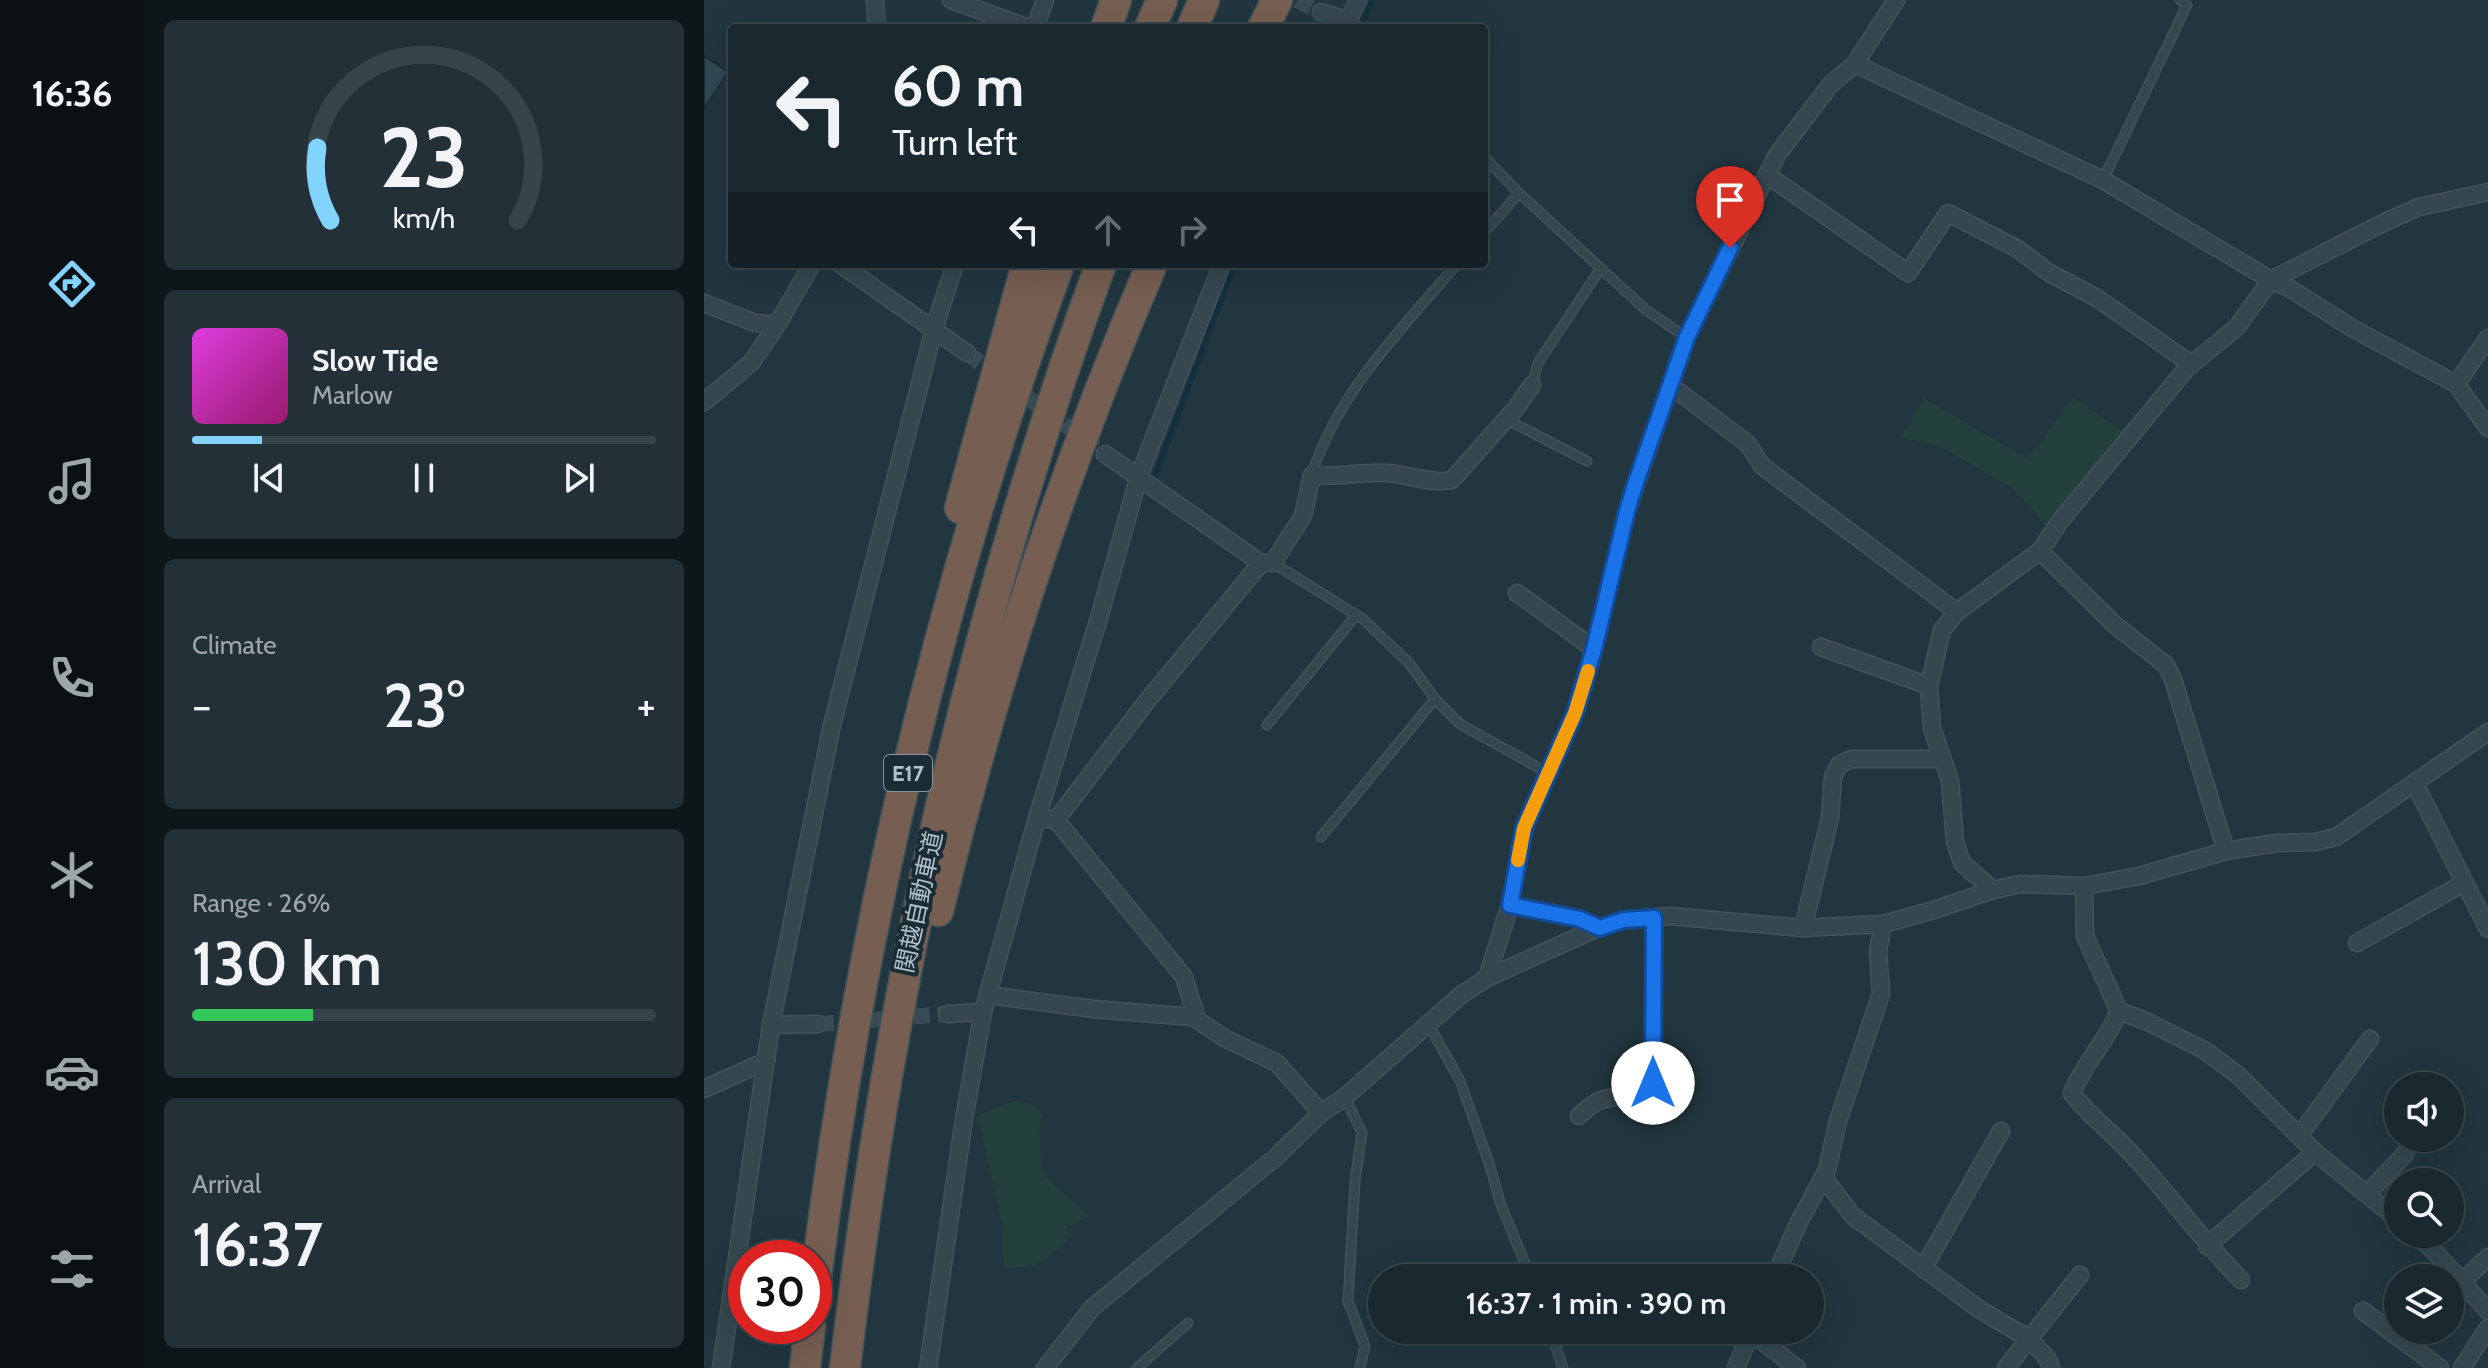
<!DOCTYPE html>
<meta charset="utf-8">
<style>
body{margin:0;font-family:Cabin,"Noto Sans JP",sans-serif;background:#233037;color:#f1f3f6;height:100vh;display:flex;flex-direction:column;font-size:30px;white-space:nowrap}
*{box-sizing:border-box;margin:0}
p{font-size:26px;color:#9fa6aa}
.icon{flex:none;width:44px;height:44px;fill:none;stroke:currentColor;stroke-width:2;stroke-linecap:round;stroke-linejoin:round}
.map{position:relative;flex:1;overflow:hidden}
.sheet{display:flex;flex-direction:column;gap:20px;padding:20px;background:#0e161a;width:560px}
.sheet>*{flex:none}
.banner{position:absolute;left:24px;top:24px;width:760px;height:244px;border-radius:8px;box-shadow:0 8px 32px #0002,0 0 0 2px #38444b;background:#1a282f;color:#f1f3f6;overflow:hidden}
.fabs{position:absolute;left:1680px;top:1072px;display:grid;gap:16px}
.fabs a{display:grid;place-items:center;width:80px;height:80px;border-radius:50%;background:#1a282f;box-shadow:0 8px 32px #0002,0 0 0 2px #38444b;font-size:40px}
.speed{position:absolute;left:24px;top:1240px;display:flex;gap:16px;font-size:40px;font-weight:700;text-align:center}
.speed>*{display:grid;place-content:center;width:104px;height:104px;border-radius:50%;background:#1a282f;box-shadow:0 8px 32px #0002,0 0 0 2px #38444b;line-height:1}
.speed .limit{border:12px solid #d22;background:#fff;color:#111}
.pin{position:absolute;display:grid;place-items:center;width:68px;height:68px;color:#fff;margin:-82px -34px;border-radius:50% 50% 50% 0;rotate:-45deg;box-shadow:0 0 8px #0007}
.pin .icon{rotate:45deg}
.me{position:absolute;width:88px;margin:-44px;rotate:0deg;stroke-linejoin:round;filter:drop-shadow(0 0 6px #0008)}
.turn{display:flex;align-items:center;gap:28px;height:168px;padding:0 32px;font-size:36px}
.turn .icon{width:104px;height:104px;stroke-width:2.5}
.turn b{display:block;font-size:56px;line-height:68px}
.lanes{display:flex;align-items:center;height:76px;padding:0 32px;background:#0003;justify-content:center;gap:40px;direction:ltr}
.lanes .off{opacity:.35}
.big{font-size:60px;font-weight:600;line-height:1.1}
.sheet .tile{flex:1;display:flex;flex-direction:column;justify-content:center;gap:12px;min-width:0;padding:0 28px;border-radius:12px;background:#233037}
.sheet .dial{align-items:center;gap:0}
.dial svg{height:208px;overflow:visible;fill:none;stroke:#38444b;stroke-width:7;stroke-linecap:round;text-anchor:middle}
.dial text{fill:#f1f3f6;stroke:none}
.song{display:flex;align-items:center;gap:24px}
.cover{width:96px;height:96px;border-radius:12px;background:linear-gradient(135deg,hsl(300 70% 55%),hsl(320 70% 35%))}
.played{height:8px;border-radius:4px;background:linear-gradient(90deg,#82d4ff 15%,#38444b 15%)}
.keys{display:flex;justify-content:space-around;direction:ltr}
.heat{display:flex;justify-content:space-between;align-items:center;font-size:44px;direction:ltr}
.charge{height:12px;border-radius:6px;background:linear-gradient(90deg,#34c759 26%,#38444b 0)}
.trip{position:absolute;left:664px;top:1264px;width:456px;height:80px;border-radius:40px;background:#1a282f;box-shadow:0 8px 32px #0002,0 0 0 2px #38444b;font-weight:600;line-height:80px;text-align:center}
main{display:flex;flex:1;min-height:0}
.tab-bar{display:flex;flex-direction:column;width:144px;justify-content:space-around;align-items:center;background:#0a1013;color:#9fa6aa}
.tab-bar .icon{width:56px;height:56px}
.tab-bar .current{color:#82d4ff}
.tab-bar b{font-size:36px;color:#f1f3f6}
.map>svg:first-child{display:block}
.green{fill:#24403c}
.lines{fill:none;stroke-linecap:round;stroke-linejoin:round}
.stream{stroke:#14303e;stroke-width:5}
.building{fill:#304954;stroke:#1d2e36;stroke-width:2}
.minor-tunnel{stroke:#384b54;stroke-width:16;stroke-dasharray:16 8;stroke-linecap:butt}
.service-casing{stroke:#42535b;stroke-width:11}
.minor-casing{stroke:#42535b;stroke-width:19}
.motorway-casing{stroke:#41525a;stroke-width:33}
.service{stroke:#36474f;stroke-width:8}
.minor{stroke:#36474f;stroke-width:16}
.motorway{stroke:#765e52;stroke-width:30}
.route-casing{stroke:#114b97;stroke-width:20}
.route{stroke:#1a73e8;stroke-width:14}
.slow{stroke:#f59e0b;stroke-width:14}
.labels{text-anchor:middle;dominant-baseline:central;stroke-width:8;stroke-linejoin:round;paint-order:stroke}
.shield{fill:#1b2c34;stroke:#85959d;stroke-width:2}
.shield-label{font-size:22px;font-weight:bold;fill:#b2c2ca}
.street-label{font-size:24px;fill:#b2c2ca;stroke:#1b2c34}
</style>
<main>
<nav class="tab-bar">
<b>16:36</b>
<svg class="icon current" aria-label="directions" viewBox="0 0 24 24"><path d="M12 3l9 9-9 9-9-9zM9 14v-3h6M13 9l2 2-2 2"/></svg>
<svg class="icon" aria-label="music" viewBox="0 0 24 24"><path d="M9 18V5l10-2v13"/><circle cx="6" cy="18" r="3"/><circle cx="16" cy="16" r="3"/></svg>
<svg class="icon" aria-label="phone" viewBox="0 0 24 24"><path d="M5 4h4l2 5-3 2q2 4 5 5l2-3 5 2v4C11 20 4 13 5 4z"/></svg>
<svg class="icon" aria-label="climate" viewBox="0 0 24 24"><path d="M12 3v18M4 7l16 10M4 17L20 7"/></svg>
<svg class="icon" aria-label="car" viewBox="0 0 24 24"><path d="M5 17H2v-5l4-1 3-4h7l3 4 3 1v5h-3M9 17h6M6 11h13"/><circle cx="7" cy="17" r="2"/><circle cx="17" cy="17" r="2"/></svg>
<svg class="icon" aria-label="filters" viewBox="0 0 24 24"><path d="M4 7h16M4 17h16"/><circle cx="9" cy="7" r="2"/><circle cx="15" cy="17" r="2"/></svg>
</nav>
<section class="sheet">
<div class="tile dial"><svg viewBox="0 0 100 80">
<path d="M14 69A42 42 0 1 1 86 69"/>
<path d="M14 69A42 42 0 0 1 9 41" stroke="#82d4ff"/>
<text x="50" y="56" font-size="32" font-weight="700">23</text>
<text x="50" y="72" font-size="11">km/h</text>
</svg></div>
<div class="tile">
<div class="song"><i class="cover"></i><div><b>Slow Tide</b><p>Marlow</p></div></div>
<div class="played"></div>
<div class="keys"><svg class="icon" aria-label="previous" viewBox="0 0 24 24"><path d="M18 5L8 12l10 7zM5 5v14"/></svg><svg class="icon" aria-label="pause" viewBox="0 0 24 24"><path d="M8 5v14M16 5v14"/></svg><svg class="icon" aria-label="next" viewBox="0 0 24 24"><path d="M6 5l10 7-10 7zM19 5v14"/></svg></div>
</div>
<div class="tile"><p>Climate</p>
<div class="heat"><a>−</a><b class="big">23°</b><a>+</a></div>
</div>
<div class="tile"><p>Range · 26%</p><b class="big">130 km</b><div class="charge"></div></div>
<div class="tile"><p>Arrival</p><b class="big">16:37</b></div>
</section>
<div class="map">
<svg width="1784" height="1368" viewBox="0 0 1784 1368">
<rect width="100%" height="100%" fill="#22363f"/>
<g class="green">
<path d="M1369,397L1424,435L1344,528L1310,489L1234,445L1195,438L1206,425L1219,398L1324,459Z"/>
<path d="M310,1101L328,1104L339,1117L335,1128L339,1174L384,1216L362,1228L367,1236C339,1262 339,1268 300,1268L299,1228L275,1120L276,1114Z"/>
</g>
<g class="lines">
<g class="stream">
<path d="M657,28L668,0"/>
<path d="M450,479L525,279L533,264"/>
</g>
</g>
<path class="building" d="M0,56L24,72L0,109Z"/>
<g class="lines">
<g class="minor-tunnel">
<path d="M593,0L617,12"/>
<path d="M263,353L401,454"/>
<path d="M114,1024L243,1014"/>
</g>
<g class="service-casing">
<g id="service">
<path d="M645,21L656,28"/>
<path d="M780,157L815,193L942,310L982,337"/>
<path d="M1399,180L1483,5L1476,0"/>
<path d="M780,233L815,193"/>
<path d="M828,385L834,363L897,268"/>
<path d="M802,419L883,461"/>
<path d="M608,474C634,392 698,328 753,264"/>
<path d="M569,563L659,619L705,663L731,699L756,724L844,773"/>
<path d="M563,725L652,615"/>
<path d="M617,837L731,699"/>
<path d="M807,905L876,919L894,927"/>
<path d="M725,1025L756,1081L785,1163L797,1205L827,1278"/>
<path d="M641,1097L658,1133L651,1181L644,1301L661,1346L656,1368"/>
<path d="M846,1330L859,1368"/>
<path d="M433,1368L484,1323"/>
</g>
</g>
<g class="minor-casing">
<g id="minor">
<path d="M171,0L173,28"/>
<path d="M247,0L325,28"/>
<path d="M617,12L645,21"/>
<path d="M331,28L341,0"/>
<path d="M641,28L654,0"/>
<path d="M1151,64L1399,180L1567,280L1585,288L1648,328L1752,384L1784,428"/>
<path d="M1063,175L1204,273L1244,213L1314,249L1344,272L1393,298L1487,364"/>
<path d="M136,264L263,353"/>
<path d="M0,303L51,323L73,325"/>
<path d="M1752,384L1784,338"/>
<path d="M967,386L1044,444L1058,466L1253,612"/>
<path d="M0,402L47,363L73,325L108,264"/>
<path d="M401,454L557,563H569L599,516L608,475C634,478 658,471 684,473C706,475 726,484 748,480L812,408L828,385"/>
<path d="M1336,551L1411,625L1462,665L1469,679L1522,851"/>
<path d="M813,593L890,649"/>
<path d="M1117,647L1225,686"/>
<path d="M1711,784L1784,929"/>
<path d="M333,818L352,820L443,701L557,563"/>
<path d="M352,820L480,977L493,1019"/>
<path d="M1380,886L1381,936L1415,1011L1442,1021L1500,1050L1534,1075L1611,1152L1694,1220"/>
<path d="M1289,890L1258,863L1251,842L1246,781L1228,728L1225,686L1238,630L1253,612L1336,551L1357,520L1482,369L1533,327L1567,280L1681,222L1715,207L1784,192"/>
<path d="M1099,928L1126,818L1129,777L1135,765L1147,759H1237"/>
<path d="M1653,943L1760,883"/>
<path d="M783,978L806,905L820,828L871,713L890,649L923,511L983,337L1073,155L1127,84L1151,64L1192,0"/>
<path d="M284,995L389,1009L489,1017L520,1038L573,1063L617,1113"/>
<path d="M1415,1011C1403,1041 1380,1063 1368,1093C1383,1114 1403,1128 1421,1147C1462,1189 1495,1238 1537,1280"/>
<path d="M243,1014L279,1012"/>
<path d="M67,1025L114,1024"/>
<path d="M0,1089L62,1061"/>
<path d="M875,1116C898,1093 908,1098 938,1096L949,1083L950,918"/>
<path d="M1595,1136L1666,1039"/>
<path d="M1119,1177L1149,1216L1275,1309L1325,1339L1343,1358L1347,1368"/>
<path d="M1663,1194L1700,1155L1708,1138"/>
<path d="M1711,1234L1730,1251L1784,1311"/>
<path d="M1503,1246L1611,1152"/>
<path d="M1219,1269L1297,1131"/>
<path d="M1070,1278L1095,1222L1123,1170L1134,1121L1177,994L1174,951L1179,924"/>
<path d="M1757,1283L1784,1257"/>
<path d="M1659,1311L1736,1368"/>
<path d="M1047,1333L1093,1368"/>
<path d="M17,1368L67,1025L128,725L230,329L251,264"/>
<path d="M224,1368L260,1119L279,1012L333,818L395,618L435,476L518,264"/>
<path d="M341,1368L388,1308L572,1157L617,1113L641,1097L757,995L783,978L887,931L919,920L966,916L1099,928L1179,924L1230,910L1289,890L1316,884L1380,886L1435,876L1522,851L1572,843L1611,842L1632,837L1784,732"/>
<path d="M1032,1368L1048,1330"/>
<path d="M1302,1368L1376,1275"/>
<path d="M1758,1368L1784,1328"/>
</g>
</g>
<g class="motorway-casing">
<g id="motorway">
<path d="M402,28L412,0"/>
<path d="M446,28L458,0"/>
<path d="M488,28L500,0"/>
<path d="M559,28L573,0"/>
<path d="M256,508L323,264"/>
<path d="M234,911C287,690 358,473 448,264"/>
<path d="M110,1295C152,945 234,595 355,264"/>
<path d="M101,1368L106,1326"/>
<path d="M141,1368C185,992 266,620 397,264"/>
</g>
</g>
<use href="#service" class="service"/>
<use href="#minor" class="minor"/>
<use href="#motorway" class="motorway"/>
</g>
<g class="lines">
<g class="route-casing">
<path id="route" d="M949,1083L950,918L919,920L896,928L876,919L806,905L820,828L871,713L890,649L923,511L931,485L983,337L1026,248"/>
</g>
<use href="#route" class="route"/>
<path class="slow" d="M814,860L820,828L871,713L884,671"/>
</g>
<g class="labels">
<rect class="shield" x="180" y="755" width="48" height="36" rx="6"/>
<g class="shield-label">
<text x="204" y="773">E17</text>
</g>
<g class="street-label">
<text transform="translate(215 902) rotate(-78)">関越自動車道</text>
</g>
</g>
</svg>
<div class="fabs">
<a><svg class="icon" aria-label="sound" viewBox="0 0 24 24"><path d="M4 9h4l5-4v14l-5-4H4zM17 9q2 3 0 6"/></svg></a>
<a><svg class="icon" aria-label="search" viewBox="0 0 24 24"><circle cx="10" cy="10" r="6"/><path d="M15 15l6 6"/></svg></a>
<a><svg class="icon" aria-label="layers" viewBox="0 0 24 24"><path d="M12 4l9 5-9 5-9-5zM3 14l9 5 9-5"/></svg></a>
</div>
<div class="speed"><div class="limit">30</div></div>
<div class="pin" style="left:1026px;top:248px;background:#d93025"><svg class="icon" aria-label="arrive" viewBox="0 0 24 24"><path d="M6 21V4h12l-3 4 3 4H6"/></svg></div>
<svg class="me" style="left:949px;top:1083px" viewBox="-20 -20 40 40"><circle r="19" fill="#fff"/><path d="M0-13L10 11 0 6-10 11z" fill="#1a73e8"/></svg>
<div class="trip">16:37 · 1 min · 390 m</div>
<div class="banner">
<div class="turn"><svg class="icon" aria-label="left" viewBox="0 0 24 24"><path d="M17 20v-9H6M10 6l-5 5 5 5"/></svg><div><b>60 m</b>Turn left</div></div>
<div class="lanes"><svg class="icon" aria-label="left" viewBox="0 0 24 24"><path d="M17 20v-9H6M10 6l-5 5 5 5"/></svg><svg class="icon off" aria-label="ahead" viewBox="0 0 24 24"><path d="M12 20V5M6 11l6-6 6 6"/></svg><svg class="icon off" aria-label="right" viewBox="0 0 24 24"><path d="M7 20v-9h11M14 6l5 5-5 5"/></svg></div>
</div>
</div>
</main>
